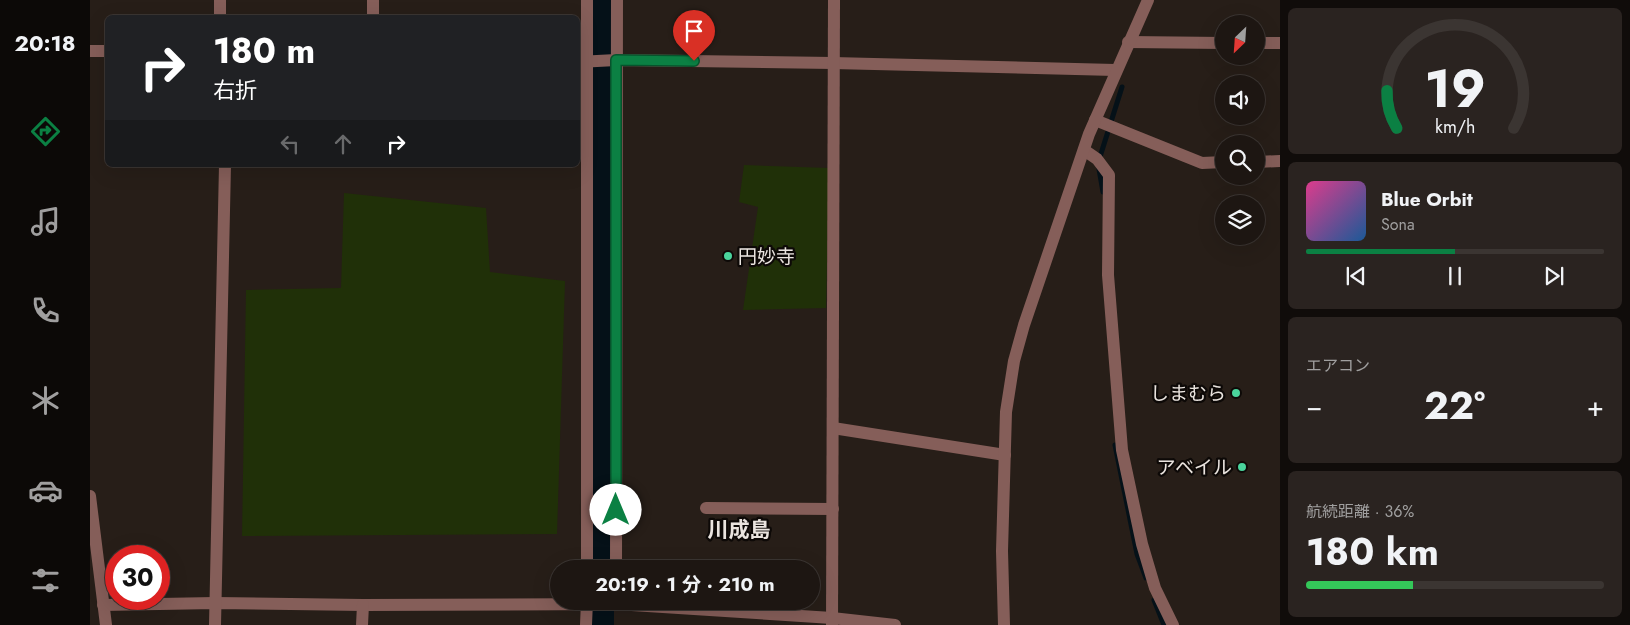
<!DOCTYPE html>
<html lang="ja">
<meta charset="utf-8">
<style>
body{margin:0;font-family:Jost,"Noto Sans JP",sans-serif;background:#2a2320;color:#f1f3f6;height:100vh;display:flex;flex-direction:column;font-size:19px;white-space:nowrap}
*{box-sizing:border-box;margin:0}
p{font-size:16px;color:#a09f9f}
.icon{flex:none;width:28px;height:28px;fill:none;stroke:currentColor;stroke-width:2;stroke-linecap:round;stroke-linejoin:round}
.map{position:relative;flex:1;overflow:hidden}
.panel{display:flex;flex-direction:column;gap:8px;padding:8px;background:#100c0a;width:350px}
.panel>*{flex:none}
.guide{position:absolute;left:15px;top:15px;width:475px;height:152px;border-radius:8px;box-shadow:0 5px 20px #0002,0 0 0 1px #3b3532;background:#202124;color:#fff;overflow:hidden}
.needle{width:32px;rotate:205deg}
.controls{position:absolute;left:1125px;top:15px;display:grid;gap:10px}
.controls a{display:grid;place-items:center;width:50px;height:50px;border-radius:50%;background:#1d1612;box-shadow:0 5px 20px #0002,0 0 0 1px #3b3532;font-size:25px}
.speed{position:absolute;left:15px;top:545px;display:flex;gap:10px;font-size:25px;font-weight:700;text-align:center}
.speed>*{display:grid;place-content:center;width:65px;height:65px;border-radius:50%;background:#1d1612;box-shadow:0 5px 20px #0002,0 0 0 1px #3b3532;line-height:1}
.speed .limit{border:8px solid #d22;background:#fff;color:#111}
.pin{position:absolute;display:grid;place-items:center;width:42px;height:42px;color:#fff;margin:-51px -21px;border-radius:50% 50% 50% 0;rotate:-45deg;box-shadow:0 0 5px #0007}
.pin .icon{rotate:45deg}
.me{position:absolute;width:55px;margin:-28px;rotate:0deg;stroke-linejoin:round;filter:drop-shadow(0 0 4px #0008)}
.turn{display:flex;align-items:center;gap:18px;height:105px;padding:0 25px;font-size:22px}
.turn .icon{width:65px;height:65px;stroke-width:2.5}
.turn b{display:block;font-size:35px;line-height:42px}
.lanes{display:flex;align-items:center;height:48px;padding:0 25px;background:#0003;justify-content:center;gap:25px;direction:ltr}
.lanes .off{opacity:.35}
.big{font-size:38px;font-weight:700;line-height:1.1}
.panel .tile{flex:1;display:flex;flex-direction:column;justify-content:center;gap:8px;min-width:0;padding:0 18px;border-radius:8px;background:#2a2320}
.panel .dial{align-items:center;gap:0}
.dial svg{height:130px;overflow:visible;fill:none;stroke:#3b3532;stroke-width:7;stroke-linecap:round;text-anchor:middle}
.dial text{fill:#f1f3f6;stroke:none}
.song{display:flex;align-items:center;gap:15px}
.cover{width:60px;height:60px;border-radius:8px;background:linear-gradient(135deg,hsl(330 70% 55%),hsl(210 70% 35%))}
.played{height:5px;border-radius:2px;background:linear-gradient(90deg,#0b8043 50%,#3b3532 50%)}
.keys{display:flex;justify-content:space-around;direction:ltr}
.heat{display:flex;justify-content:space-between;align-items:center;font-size:28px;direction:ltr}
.charge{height:8px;border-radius:4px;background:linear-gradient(90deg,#34c759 36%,#3b3532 0)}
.trip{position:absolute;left:460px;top:560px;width:270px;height:50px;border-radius:25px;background:#1d1612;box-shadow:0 5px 20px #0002,0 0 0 1px #3b3532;font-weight:700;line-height:50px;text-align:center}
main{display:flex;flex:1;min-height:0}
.tabs{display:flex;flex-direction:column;width:90px;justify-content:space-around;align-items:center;background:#0c0907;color:#a09f9f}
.tabs .icon{width:35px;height:35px}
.tabs .selected{color:#0b8043}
.tabs b{font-size:22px;color:#f1f3f6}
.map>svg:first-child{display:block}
.green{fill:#203008}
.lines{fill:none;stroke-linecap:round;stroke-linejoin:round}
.stream{stroke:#051118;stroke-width:5}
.river{stroke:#051118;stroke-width:30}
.minor{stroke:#855e59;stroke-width:12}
.route-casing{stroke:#07532c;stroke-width:12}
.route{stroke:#0b8043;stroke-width:9}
.poi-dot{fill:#4ad49c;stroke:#0d0907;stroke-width:2}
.labels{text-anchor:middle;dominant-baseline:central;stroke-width:4.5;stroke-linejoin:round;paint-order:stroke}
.poi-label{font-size:19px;fill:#eae4df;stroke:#0d0907;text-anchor:end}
.quarter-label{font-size:21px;font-weight:bold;fill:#eae4df;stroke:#0d0907}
</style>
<main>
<nav class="tabs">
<b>20:18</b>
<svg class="icon selected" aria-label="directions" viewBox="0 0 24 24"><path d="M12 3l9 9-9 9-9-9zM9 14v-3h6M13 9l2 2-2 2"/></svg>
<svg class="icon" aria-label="music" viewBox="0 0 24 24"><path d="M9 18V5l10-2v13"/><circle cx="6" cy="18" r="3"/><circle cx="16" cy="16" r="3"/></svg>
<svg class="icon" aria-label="phone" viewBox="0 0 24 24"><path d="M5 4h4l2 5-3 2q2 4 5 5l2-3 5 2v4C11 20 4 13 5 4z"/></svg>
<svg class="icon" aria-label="climate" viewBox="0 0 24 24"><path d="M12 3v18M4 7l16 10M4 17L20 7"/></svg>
<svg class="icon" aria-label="car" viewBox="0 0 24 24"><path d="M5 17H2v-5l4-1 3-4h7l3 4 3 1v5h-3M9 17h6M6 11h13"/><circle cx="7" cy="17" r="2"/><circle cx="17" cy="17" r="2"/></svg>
<svg class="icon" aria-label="filters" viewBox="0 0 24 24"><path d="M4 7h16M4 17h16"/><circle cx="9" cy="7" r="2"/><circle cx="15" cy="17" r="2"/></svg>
</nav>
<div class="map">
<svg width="1190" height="625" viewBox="0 0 1190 625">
<rect width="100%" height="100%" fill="#271e18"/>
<g class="green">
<path d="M654,165L739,168L736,308L653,310L668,207L649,202Z"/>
<path d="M254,193L396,208L400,272L475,281L467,534L152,536L156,290L251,288Z"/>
</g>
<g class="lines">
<g class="stream">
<path d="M1009,160L1032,87"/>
<path d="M1009,169L1013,192"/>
<path d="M1025,445L1047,554L1056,578"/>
<path d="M1064,600L1074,625"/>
</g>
<g class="river">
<path d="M510,569V0"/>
<path d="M509,625V601"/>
</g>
<g class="minor">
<path d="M283,0V18"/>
<path d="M130,18V0"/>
<path d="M1038,42L1134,43"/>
<path d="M1166,43H1190"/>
<path d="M0,51H18"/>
<path d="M488,62L526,60L743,63L1025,70"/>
<path d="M1005,120L1112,163L1134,162"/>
<path d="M994,150L1007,159L1019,175L1018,275L1032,450L1052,544L1065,588L1083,625"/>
<path d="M1166,162L1190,161"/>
<path d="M743,428L915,455"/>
<path d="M0,496L16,625"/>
<path d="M616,508L743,509"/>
<path d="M497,569V0"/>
<path d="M526,569L527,0"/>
<path d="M13,605L125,603L273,605L526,604L742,618L805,625"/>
<path d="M125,625L135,165"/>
<path d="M272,625L273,605"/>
<path d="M496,625L497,601"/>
<path d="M742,625L744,0"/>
<path d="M914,625L912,551L916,412L924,361L934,325L999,134L1058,0"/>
</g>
</g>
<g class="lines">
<g class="route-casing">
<path id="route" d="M526,510V60L604,61"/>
</g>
<use href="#route" class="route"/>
</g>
<g class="poi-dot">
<circle cx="638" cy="256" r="5"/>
<circle cx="1146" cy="393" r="5"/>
<circle cx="1152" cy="467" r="5"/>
</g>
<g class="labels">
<g class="poi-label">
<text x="648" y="256" text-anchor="start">円妙寺</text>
<text x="1136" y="393">しまむら</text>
<text x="1142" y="467">アベイル</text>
</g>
<g class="quarter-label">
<text x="649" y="530">川成島</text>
</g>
</g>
</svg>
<div class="controls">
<a><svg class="needle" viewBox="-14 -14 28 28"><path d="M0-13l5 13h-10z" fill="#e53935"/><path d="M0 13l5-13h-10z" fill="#a09f9f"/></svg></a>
<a><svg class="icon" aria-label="sound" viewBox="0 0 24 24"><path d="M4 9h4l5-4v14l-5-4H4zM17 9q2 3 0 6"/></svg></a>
<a><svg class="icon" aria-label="search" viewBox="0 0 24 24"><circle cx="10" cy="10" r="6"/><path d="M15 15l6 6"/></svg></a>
<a><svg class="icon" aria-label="layers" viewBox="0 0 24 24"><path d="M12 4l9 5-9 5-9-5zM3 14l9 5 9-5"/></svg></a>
</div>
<div class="speed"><div class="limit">30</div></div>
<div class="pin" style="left:604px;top:61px;background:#d93025"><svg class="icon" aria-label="arrive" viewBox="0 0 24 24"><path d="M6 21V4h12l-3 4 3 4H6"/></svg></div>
<svg class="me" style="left:526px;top:510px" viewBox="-20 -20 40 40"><circle r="19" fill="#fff"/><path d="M0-13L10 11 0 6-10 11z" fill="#0b8043"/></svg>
<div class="trip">20:19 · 1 分 · 210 m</div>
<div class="guide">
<div class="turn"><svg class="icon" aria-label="right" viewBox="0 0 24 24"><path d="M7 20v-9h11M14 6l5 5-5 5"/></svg><div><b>180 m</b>右折</div></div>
<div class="lanes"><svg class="icon off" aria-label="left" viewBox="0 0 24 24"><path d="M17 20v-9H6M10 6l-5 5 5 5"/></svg><svg class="icon off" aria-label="ahead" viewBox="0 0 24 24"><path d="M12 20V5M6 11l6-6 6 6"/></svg><svg class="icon" aria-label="right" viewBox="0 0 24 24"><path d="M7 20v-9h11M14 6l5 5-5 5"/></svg></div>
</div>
</div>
<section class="panel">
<div class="tile dial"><svg viewBox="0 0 100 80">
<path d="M14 69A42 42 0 1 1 86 69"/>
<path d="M14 69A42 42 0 0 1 8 46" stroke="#0b8043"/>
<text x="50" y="56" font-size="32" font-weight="700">19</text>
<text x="50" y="72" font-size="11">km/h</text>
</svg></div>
<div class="tile">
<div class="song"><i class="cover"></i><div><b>Blue Orbit</b><p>Sona</p></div></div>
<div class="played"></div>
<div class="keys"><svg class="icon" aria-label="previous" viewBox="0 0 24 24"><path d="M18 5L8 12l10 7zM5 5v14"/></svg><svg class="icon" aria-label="pause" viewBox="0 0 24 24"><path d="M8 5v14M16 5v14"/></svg><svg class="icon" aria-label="next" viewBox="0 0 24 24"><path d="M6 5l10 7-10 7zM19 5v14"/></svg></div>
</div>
<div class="tile"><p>エアコン</p>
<div class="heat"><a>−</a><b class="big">22°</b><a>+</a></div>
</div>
<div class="tile"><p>航続距離 · 36%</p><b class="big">180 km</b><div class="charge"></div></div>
</section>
</main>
